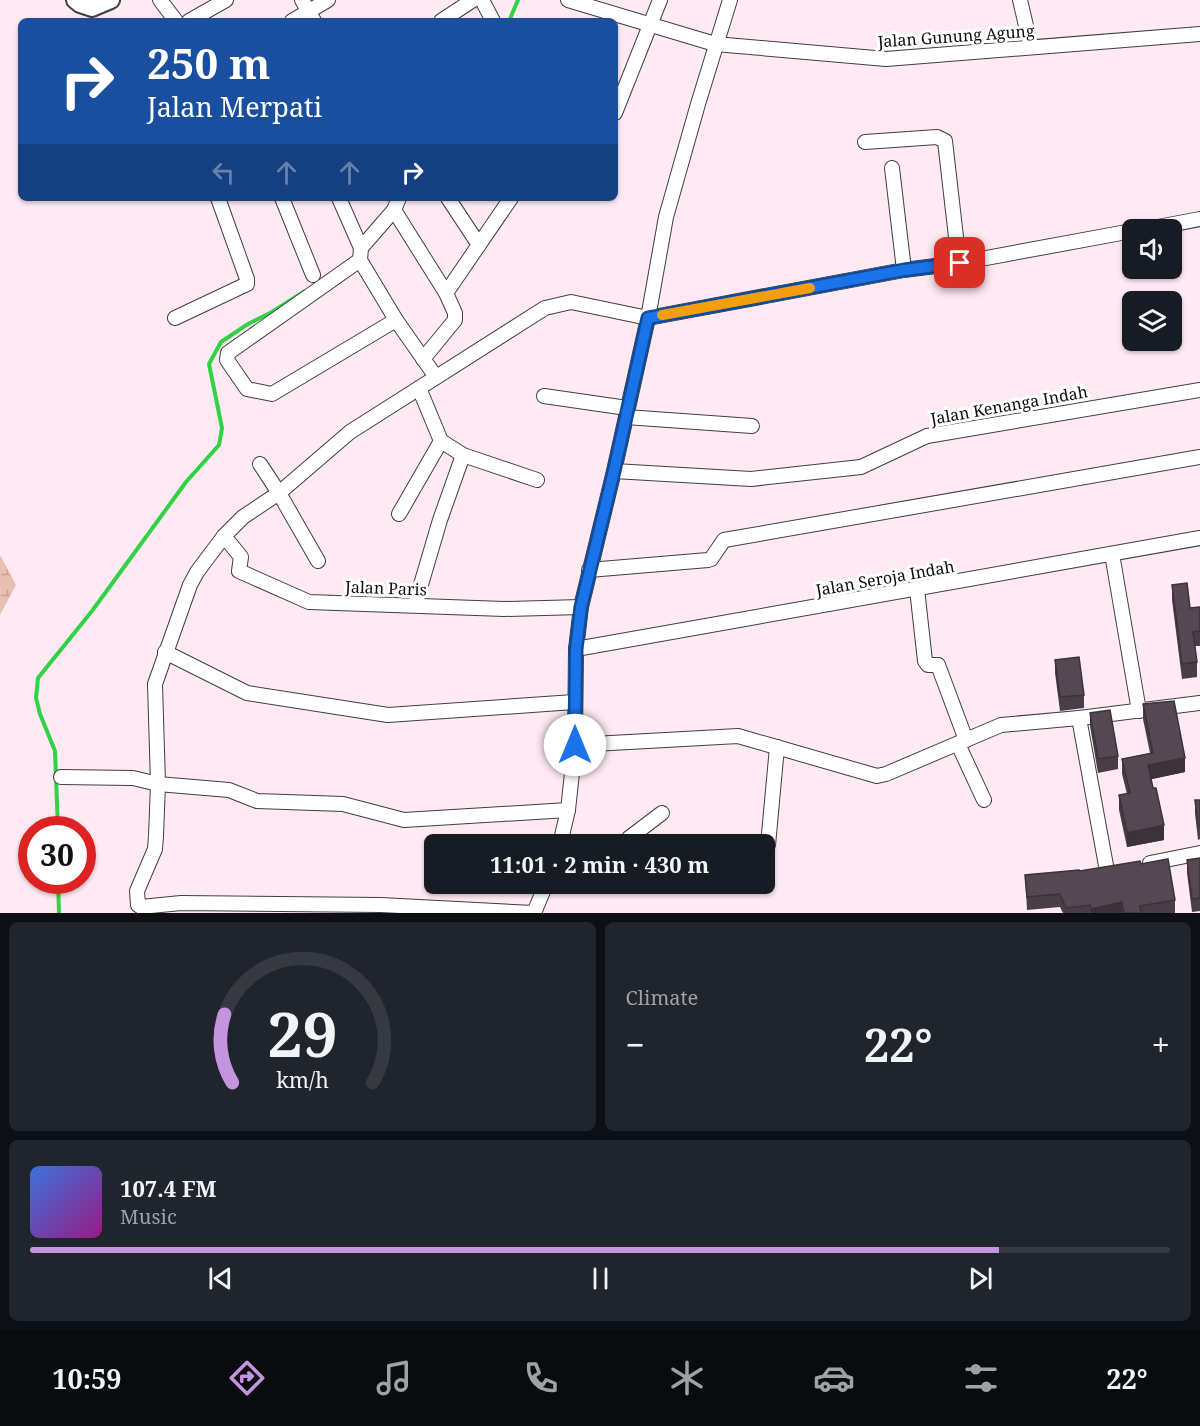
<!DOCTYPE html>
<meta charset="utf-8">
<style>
body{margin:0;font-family:"Noto Serif",serif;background:#20242c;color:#f1f3f6;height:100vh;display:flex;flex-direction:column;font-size:22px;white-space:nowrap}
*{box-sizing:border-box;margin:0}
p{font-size:20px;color:#9ea1a6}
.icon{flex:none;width:33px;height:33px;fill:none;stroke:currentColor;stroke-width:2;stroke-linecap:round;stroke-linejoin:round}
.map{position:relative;height:913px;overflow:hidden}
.panel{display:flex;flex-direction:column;gap:9px;padding:9px;background:#0d0f14;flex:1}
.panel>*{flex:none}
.banner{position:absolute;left:18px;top:18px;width:600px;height:183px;border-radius:9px;box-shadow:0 2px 4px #0004;background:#1a4fa0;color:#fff;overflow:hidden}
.controls{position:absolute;left:1122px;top:219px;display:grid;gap:12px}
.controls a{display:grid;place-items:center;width:60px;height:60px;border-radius:9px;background:#171b24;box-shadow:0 2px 4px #0004;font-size:30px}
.speed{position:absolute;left:18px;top:816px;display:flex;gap:12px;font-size:30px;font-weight:700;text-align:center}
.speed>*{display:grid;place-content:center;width:78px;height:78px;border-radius:50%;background:#171b24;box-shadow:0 2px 4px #0004;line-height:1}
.speed .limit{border:9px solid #d22;background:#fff;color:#111}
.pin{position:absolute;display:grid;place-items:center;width:51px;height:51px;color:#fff;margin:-26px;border-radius:12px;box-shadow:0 3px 9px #0006}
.me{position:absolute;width:66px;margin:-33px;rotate:0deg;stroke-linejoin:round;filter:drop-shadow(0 0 4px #0008)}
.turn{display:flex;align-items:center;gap:21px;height:126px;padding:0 30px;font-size:27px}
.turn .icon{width:78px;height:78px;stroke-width:2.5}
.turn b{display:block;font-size:42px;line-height:51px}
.lanes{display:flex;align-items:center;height:57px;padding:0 30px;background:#0003;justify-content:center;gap:30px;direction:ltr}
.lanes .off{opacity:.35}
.big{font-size:45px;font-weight:700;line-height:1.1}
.panel .card{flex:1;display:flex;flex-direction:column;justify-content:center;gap:9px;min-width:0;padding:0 21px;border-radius:9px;background:#20242c}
.panel .dial{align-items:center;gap:0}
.dial svg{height:156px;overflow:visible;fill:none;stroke:#363941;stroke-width:7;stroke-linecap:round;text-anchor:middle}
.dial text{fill:#f1f3f6;stroke:none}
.song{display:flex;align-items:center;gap:18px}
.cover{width:72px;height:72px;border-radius:9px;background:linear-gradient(135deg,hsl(220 70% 55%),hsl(310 70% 35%))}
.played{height:6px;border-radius:3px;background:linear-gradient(90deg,#c494de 85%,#363941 85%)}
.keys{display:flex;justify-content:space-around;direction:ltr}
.heat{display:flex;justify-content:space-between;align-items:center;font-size:33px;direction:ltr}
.panel .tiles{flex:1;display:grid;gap:9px;grid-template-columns:1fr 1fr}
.card:last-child{grid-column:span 2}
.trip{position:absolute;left:424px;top:834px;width:351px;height:60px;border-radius:9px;background:#171b24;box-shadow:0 2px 4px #0004;font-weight:700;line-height:60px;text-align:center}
.tab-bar{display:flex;height:96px;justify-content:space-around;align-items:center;background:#090b0e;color:#9ea1a6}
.tab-bar .icon{width:42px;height:42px}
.tab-bar .on{color:#c494de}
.tab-bar b{font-size:27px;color:#f1f3f6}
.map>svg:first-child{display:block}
.wetland{fill:url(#wetland-marsh)}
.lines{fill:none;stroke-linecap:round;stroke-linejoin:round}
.stream{stroke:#31d247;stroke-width:4}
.minor-casing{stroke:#3f3f3f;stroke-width:16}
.tertiary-casing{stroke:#3f3f3f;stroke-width:20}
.minor{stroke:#fff;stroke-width:14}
.tertiary{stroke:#fff;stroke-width:16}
.wall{fill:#493e47}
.shaded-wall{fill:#3c323a}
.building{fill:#554853;stroke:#3c323a;stroke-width:1.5}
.route-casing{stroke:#114b97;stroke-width:15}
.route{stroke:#1a73e8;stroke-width:10}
.slow{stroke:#f59e0b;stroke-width:10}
.labels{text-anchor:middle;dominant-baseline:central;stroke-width:6;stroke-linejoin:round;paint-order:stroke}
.street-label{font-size:16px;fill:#0c0c0c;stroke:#fff}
</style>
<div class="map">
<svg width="1200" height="913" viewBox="0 0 1200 913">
<defs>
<pattern id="wetland-marsh" width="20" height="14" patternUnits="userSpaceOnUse" patternTransform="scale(1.5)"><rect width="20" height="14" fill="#eabfb3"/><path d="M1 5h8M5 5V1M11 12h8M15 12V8" fill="none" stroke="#c8a399"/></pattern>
</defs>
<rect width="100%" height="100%" fill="#ffeaf4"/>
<path class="wetland" d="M0,555L16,585L0,615Z"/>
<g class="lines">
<g class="stream">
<path d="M509,21L518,0"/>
<path d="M58,830L55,751L40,714L36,698L38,678L92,611L186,482L219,445L222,428L209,364L221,342L248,324L272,312L305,291"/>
<path d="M58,880L59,913"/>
</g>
<g class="minor-casing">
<g id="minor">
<path d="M160,0L176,21"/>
<path d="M302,0L314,21"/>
<path d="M482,0L493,21"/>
<path d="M568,0L715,44L886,59L1200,34"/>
<path d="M1020,0L1031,47"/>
<path d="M189,21L226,0"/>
<path d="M292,21L328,0"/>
<path d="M441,21L473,0"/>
<path d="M615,113L660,0"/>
<path d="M865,142L937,137L945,141L959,263"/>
<path d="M892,168L904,270"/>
<path d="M282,198L313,275"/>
<path d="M339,198L361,248L360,260L396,320L436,377"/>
<path d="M448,198L479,245"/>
<path d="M394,210L446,293"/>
<path d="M1142,230L1200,219"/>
<path d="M361,248L394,210L399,198"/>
<path d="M360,260L228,353L227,360L247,389L272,394L396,320"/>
<path d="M175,318L247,284V279L218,198"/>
<path d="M423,359L455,320V313L446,293L511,198"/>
<path d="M419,388L441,441L463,455L537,480"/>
<path d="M544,396L627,408"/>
<path d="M626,417L752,426"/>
<path d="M260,464L279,493L318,561"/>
<path d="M614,471L751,479L861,467L927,436L1200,390"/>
<path d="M399,514L441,441"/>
<path d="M224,536L241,557L239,571L309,602L504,609L581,607"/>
<path d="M1112,554L1139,711"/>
<path d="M589,570L708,560L711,559L724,540L1200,457"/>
<path d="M917,589L925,661L928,665H938L966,740"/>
<path d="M415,605L440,520L463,455"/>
<path d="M576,649L1200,538"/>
<path d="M165,652L247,693L388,715L574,702"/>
<path d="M1079,718L1107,871"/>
<path d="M958,744L984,800"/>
<path d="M575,745L738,736L877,776L886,774L1001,725L1079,718L1200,703"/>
<path d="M61,777L133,778L158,784L229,790L257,801L343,804L404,820L568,810"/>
<path d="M560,844L568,810L575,745L576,649L581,607L614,471L648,318L666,217L698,104L730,0"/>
<path d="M624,844L629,838L662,813"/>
<path d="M768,845L777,747"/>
<path d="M1150,863L1200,853"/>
<path d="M534,913L381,905L181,903L141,907L138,905L137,891L155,849L156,836L158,784L155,684L190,585L197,572L224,536L243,517L279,493L350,432L545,308L571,302L648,318L904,270L959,263L1132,231"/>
<path d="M534,913L546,884"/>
</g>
</g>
<g class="tertiary-casing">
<path id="tertiary" d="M75,0L80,4L92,8L111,0"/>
</g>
<use href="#minor" class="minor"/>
<use href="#tertiary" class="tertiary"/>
</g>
<g class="wall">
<path d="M1172,585L1190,608L1200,607V646H1195L1197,662V677L1182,679L1172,600Z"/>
<path d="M1055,660L1084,695V708L1060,711L1055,673Z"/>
<path d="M1143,704L1185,772L1151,779L1164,840L1127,847L1119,810V795L1127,794L1122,774V759L1150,753L1143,719Z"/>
<path d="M1090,713L1118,756V769L1098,773L1090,726Z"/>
<path d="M1195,800H1200V839L1198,840L1195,813Z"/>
<path d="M1200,858V911L1192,912L1187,873V860Z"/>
<path d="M1141,864L1175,900V913H1063L1060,907L1027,910L1025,875L1080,871Z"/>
</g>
<g class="shaded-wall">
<path d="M1185,758V772L1148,780V765Z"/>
<path d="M1164,825V840L1127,847V833Z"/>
<path d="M1122,902V913H1091V909Z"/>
</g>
<g class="building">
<path d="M1187,583L1190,608L1200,607V631L1193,632L1197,662L1182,664L1172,585Z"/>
<path d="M1079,657L1084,695L1060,697L1055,660Z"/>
<path d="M1174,701L1185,758L1148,765L1153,788H1156L1164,825L1127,833L1119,795L1130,793L1122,759L1153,753L1143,704Z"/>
<path d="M1110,710L1118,756L1098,759L1090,713Z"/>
<path d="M1195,800H1200V826H1198Z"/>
<path d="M1200,858V898L1192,899L1187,860Z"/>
<path d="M1168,859L1175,900L1140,906L1141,913H1124L1122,902L1091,909L1090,905L1066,908L1060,894L1027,897L1025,875L1079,870L1080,871L1140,861L1141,864Z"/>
</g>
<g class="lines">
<g class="route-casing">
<path id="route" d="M575,745L576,649L581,607L614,471L648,318L904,270L960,263"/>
</g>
<use href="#route" class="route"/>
<path class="slow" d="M662,315L810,288"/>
</g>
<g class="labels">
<g class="street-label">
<text transform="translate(956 36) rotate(-4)">Jalan Gunung Agung</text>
<text transform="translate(1009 405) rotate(-10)">Jalan Kenanga Indah</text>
<text transform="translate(885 578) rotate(-10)">Jalan Seroja Indah</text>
<text transform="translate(386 588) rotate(2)">Jalan Paris</text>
</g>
</g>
</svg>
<div class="controls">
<a><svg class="icon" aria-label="sound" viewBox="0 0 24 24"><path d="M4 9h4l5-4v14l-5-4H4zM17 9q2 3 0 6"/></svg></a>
<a><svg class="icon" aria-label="layers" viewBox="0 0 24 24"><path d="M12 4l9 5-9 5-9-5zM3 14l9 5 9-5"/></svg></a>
</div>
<div class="speed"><div class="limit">30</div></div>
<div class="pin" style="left:960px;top:263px;background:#d93025"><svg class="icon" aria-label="arrive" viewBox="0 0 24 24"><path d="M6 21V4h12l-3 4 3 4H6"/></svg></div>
<svg class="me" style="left:575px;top:745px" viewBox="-20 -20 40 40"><circle r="19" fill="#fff"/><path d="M0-13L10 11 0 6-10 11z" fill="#1a73e8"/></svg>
<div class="trip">11:01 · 2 min · 430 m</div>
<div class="banner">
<div class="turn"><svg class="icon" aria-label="right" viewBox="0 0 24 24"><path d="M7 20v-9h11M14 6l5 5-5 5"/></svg><div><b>250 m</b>Jalan Merpati</div></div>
<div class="lanes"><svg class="icon off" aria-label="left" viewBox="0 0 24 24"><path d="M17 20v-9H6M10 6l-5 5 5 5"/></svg><svg class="icon off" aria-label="ahead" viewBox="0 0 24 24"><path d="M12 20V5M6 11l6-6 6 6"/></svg><svg class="icon off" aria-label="ahead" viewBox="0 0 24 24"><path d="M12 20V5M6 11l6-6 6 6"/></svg><svg class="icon" aria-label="right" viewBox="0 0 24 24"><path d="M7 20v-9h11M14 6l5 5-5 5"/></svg></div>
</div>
</div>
<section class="panel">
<div class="tiles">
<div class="card dial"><svg viewBox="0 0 100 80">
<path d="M14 69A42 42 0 1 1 86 69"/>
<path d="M14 69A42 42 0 0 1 10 34" stroke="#c494de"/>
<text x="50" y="56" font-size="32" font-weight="700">29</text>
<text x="50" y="72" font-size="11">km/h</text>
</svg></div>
<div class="card"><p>Climate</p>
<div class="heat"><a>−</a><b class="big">22°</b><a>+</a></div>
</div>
<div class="card">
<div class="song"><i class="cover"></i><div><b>107.4 FM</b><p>Music</p></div></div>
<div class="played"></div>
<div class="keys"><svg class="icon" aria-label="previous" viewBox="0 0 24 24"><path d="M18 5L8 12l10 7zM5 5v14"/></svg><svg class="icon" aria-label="pause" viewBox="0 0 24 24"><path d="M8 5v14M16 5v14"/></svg><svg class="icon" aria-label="next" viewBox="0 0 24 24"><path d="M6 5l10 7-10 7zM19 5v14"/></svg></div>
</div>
</div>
</section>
<nav class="tab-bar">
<b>10:59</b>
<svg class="icon on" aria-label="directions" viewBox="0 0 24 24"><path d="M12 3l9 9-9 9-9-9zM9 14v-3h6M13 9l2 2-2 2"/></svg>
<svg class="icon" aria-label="music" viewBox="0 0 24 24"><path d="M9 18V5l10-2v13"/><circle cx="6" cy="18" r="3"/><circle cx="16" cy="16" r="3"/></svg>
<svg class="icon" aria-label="phone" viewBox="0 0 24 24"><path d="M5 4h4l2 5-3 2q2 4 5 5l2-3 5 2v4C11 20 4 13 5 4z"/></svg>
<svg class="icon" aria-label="climate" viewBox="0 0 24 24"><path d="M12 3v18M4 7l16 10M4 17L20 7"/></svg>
<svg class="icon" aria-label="car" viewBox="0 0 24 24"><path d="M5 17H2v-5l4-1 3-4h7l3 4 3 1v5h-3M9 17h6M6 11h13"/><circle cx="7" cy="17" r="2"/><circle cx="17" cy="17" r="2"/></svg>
<svg class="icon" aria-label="filters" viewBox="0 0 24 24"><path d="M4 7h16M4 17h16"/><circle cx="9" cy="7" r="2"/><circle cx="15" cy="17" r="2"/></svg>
<b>22°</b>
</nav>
